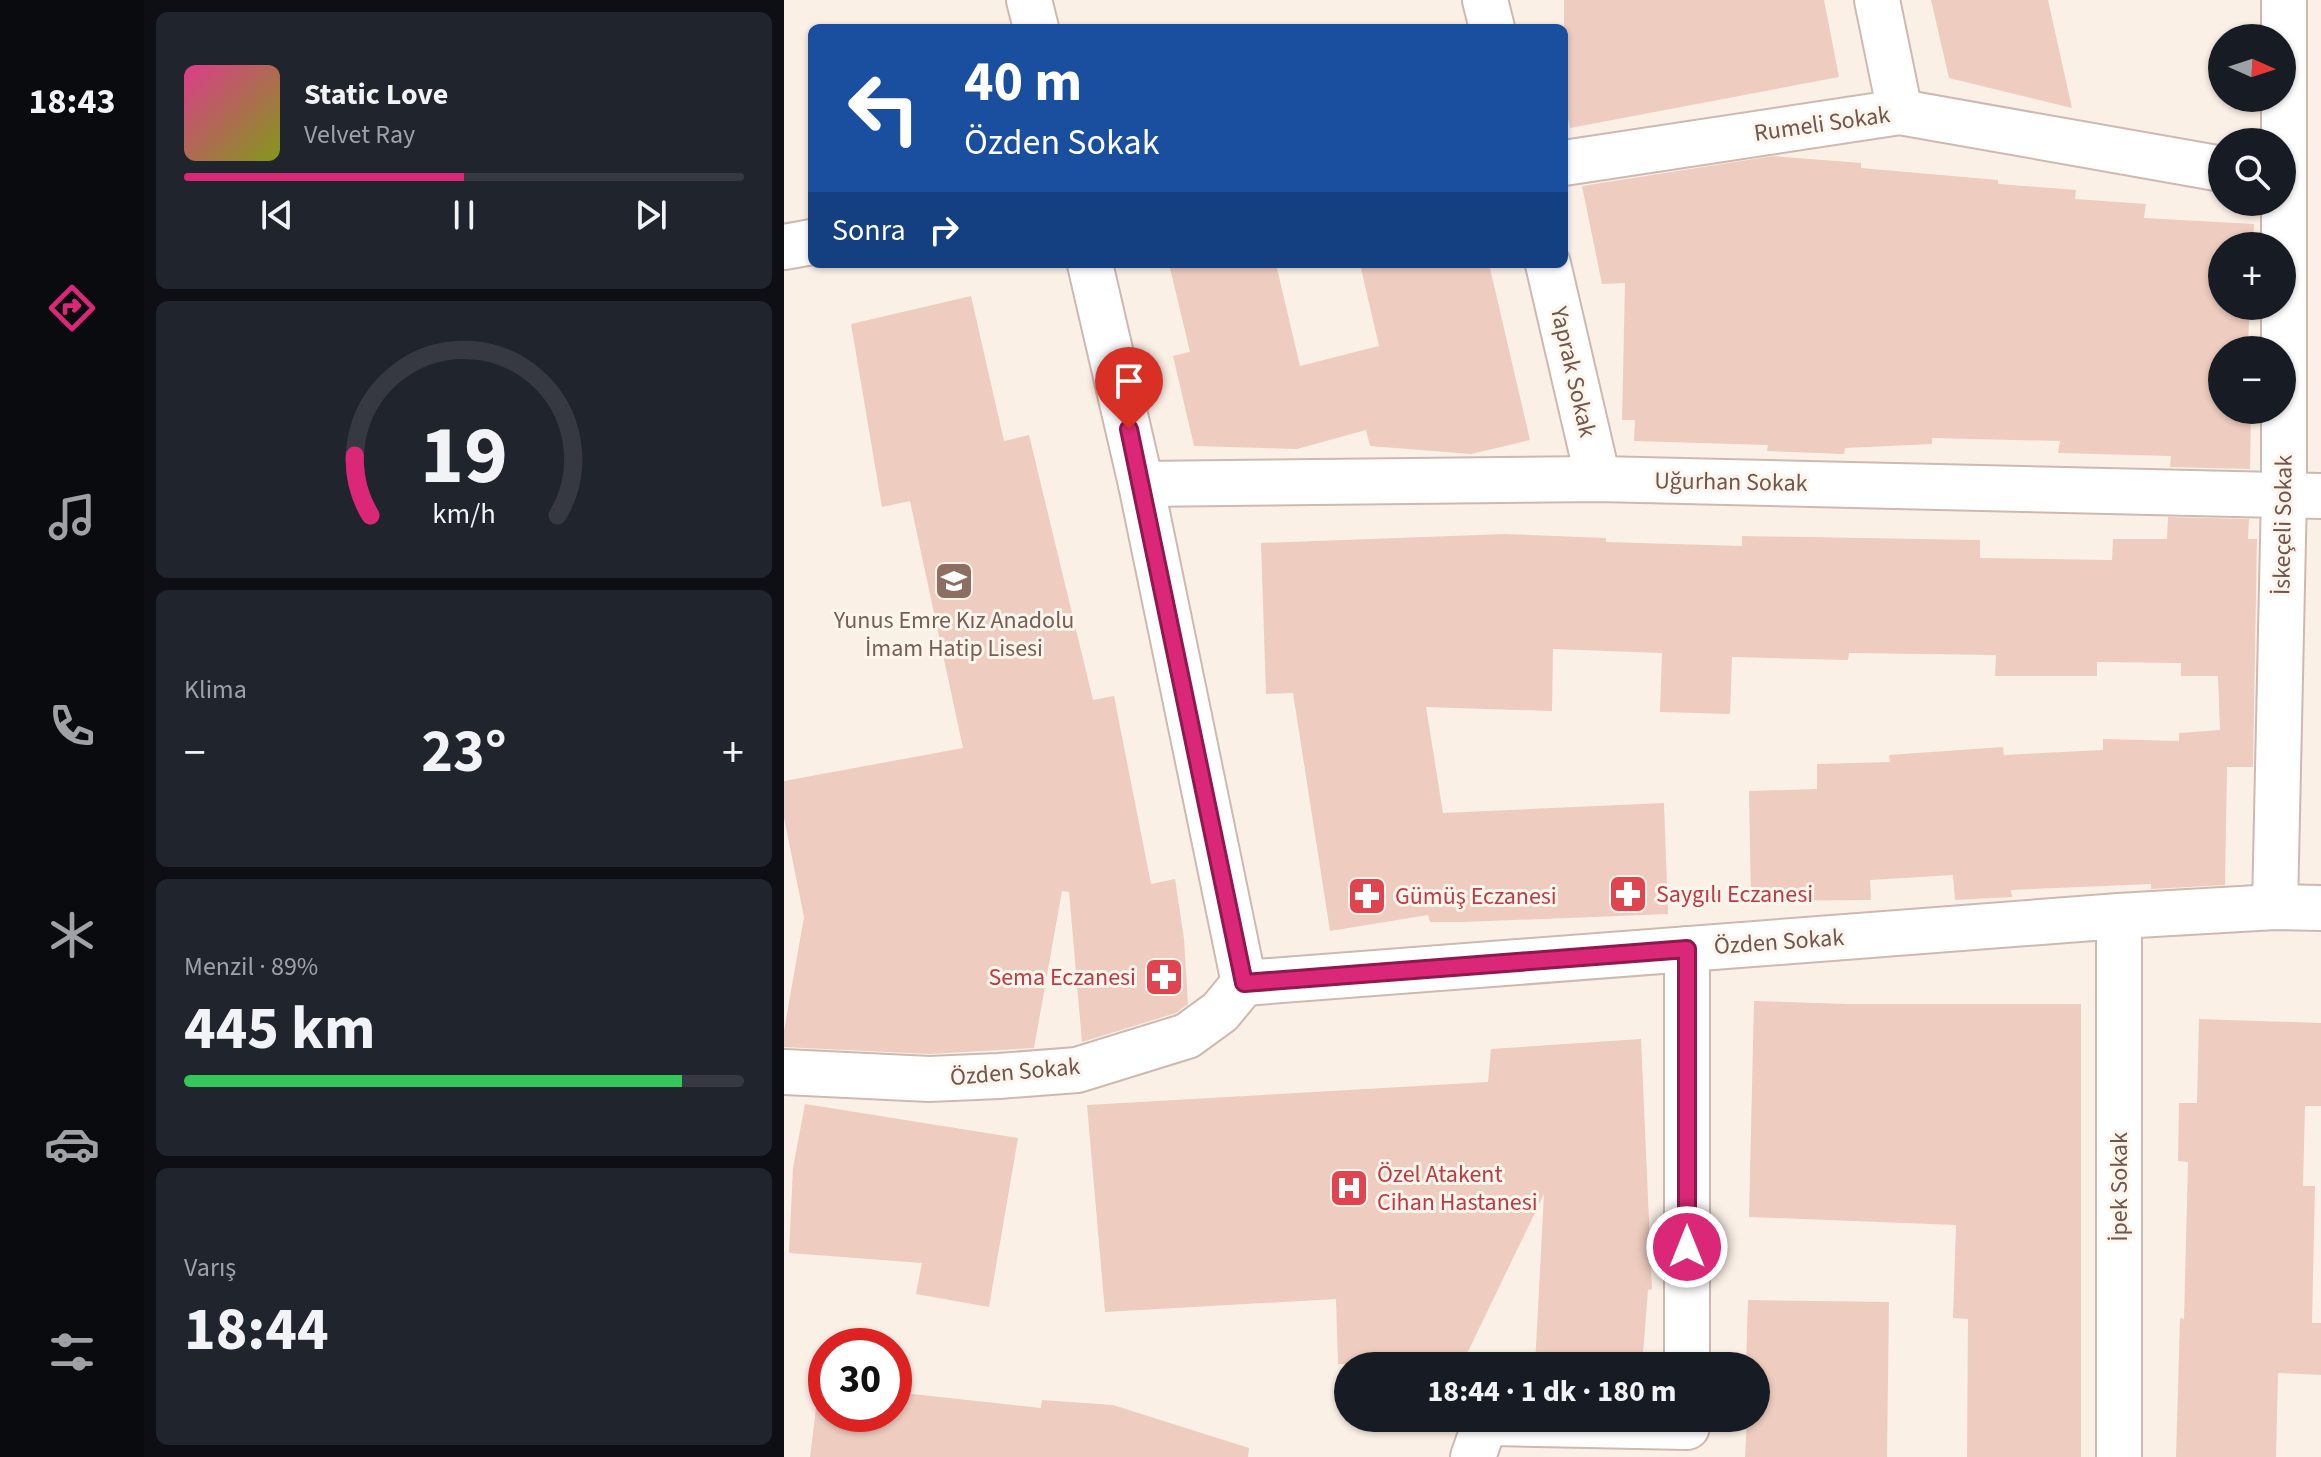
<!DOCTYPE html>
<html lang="tr">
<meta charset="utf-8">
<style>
body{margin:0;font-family:"Source Sans 3",sans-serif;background:#20242c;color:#f1f3f6;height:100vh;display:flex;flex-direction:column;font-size:30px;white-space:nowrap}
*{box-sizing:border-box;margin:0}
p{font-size:26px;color:#9ea1a6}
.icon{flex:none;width:44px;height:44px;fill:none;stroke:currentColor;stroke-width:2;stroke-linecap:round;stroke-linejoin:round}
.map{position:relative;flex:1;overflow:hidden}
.drawer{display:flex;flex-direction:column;gap:12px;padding:12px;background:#0d0f14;width:640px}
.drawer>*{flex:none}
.hud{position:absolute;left:24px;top:24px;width:760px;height:244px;border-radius:12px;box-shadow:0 2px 6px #0004;background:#1a4fa0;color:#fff;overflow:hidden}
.needle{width:52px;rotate:93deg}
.controls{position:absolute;left:1424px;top:24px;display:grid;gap:16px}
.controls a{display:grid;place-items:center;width:88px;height:88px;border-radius:50%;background:#171b24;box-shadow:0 2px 6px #0004;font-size:40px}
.speed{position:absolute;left:24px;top:1328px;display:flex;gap:16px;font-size:40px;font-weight:700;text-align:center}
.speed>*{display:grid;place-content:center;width:104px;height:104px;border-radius:50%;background:#171b24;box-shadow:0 2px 6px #0004;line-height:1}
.speed .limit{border:12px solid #d22;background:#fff;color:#111}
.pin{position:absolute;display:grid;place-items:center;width:68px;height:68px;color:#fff;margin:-82px -34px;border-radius:50% 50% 50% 0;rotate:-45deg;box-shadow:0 0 8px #0007}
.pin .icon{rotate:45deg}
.me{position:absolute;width:88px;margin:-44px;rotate:0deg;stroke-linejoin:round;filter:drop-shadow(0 0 6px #0008)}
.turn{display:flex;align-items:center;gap:28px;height:168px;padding:0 24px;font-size:36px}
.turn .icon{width:104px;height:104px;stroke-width:2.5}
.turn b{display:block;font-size:56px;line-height:68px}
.then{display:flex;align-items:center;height:76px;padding:0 24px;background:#0003;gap:16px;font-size:30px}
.big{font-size:60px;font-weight:700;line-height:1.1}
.drawer .tile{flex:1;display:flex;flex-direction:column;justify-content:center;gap:12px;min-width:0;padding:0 28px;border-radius:12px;background:#20242c}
.drawer .dial{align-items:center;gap:0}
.dial svg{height:208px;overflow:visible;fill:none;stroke:#363941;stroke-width:7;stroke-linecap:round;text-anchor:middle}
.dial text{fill:#f1f3f6;stroke:none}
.song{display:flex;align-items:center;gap:24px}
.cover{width:96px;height:96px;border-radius:12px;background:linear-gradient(135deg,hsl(330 70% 55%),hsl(70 70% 35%))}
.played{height:8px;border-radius:4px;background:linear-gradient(90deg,#db2777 50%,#363941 50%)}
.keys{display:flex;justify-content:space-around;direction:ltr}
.heat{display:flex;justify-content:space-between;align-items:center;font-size:44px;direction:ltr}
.charge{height:12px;border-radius:6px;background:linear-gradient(90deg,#34c759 89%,#363941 0)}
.trip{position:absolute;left:550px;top:1352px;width:436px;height:80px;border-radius:40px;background:#171b24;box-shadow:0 2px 6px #0004;font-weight:700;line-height:80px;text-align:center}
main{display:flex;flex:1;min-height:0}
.dock{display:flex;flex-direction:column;width:144px;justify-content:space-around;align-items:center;background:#090b0e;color:#9ea1a6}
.dock .icon{width:56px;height:56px}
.dock .selected{color:#db2777}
.dock b{font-size:36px;color:#f1f3f6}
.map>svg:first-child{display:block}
.building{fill:#eeccc0}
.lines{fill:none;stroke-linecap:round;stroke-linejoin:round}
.street-casing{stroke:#ceb9b0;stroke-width:48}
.street{stroke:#fff;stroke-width:44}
.route-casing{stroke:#8e194d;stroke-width:20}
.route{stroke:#db2777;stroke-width:14}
.labels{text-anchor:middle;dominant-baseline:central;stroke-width:6;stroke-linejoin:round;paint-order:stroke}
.street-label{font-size:24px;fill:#72554d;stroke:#fef5ec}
.education-label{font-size:24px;fill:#785e54;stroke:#fef5ec}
.health-label{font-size:24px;fill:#be3a42;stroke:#fef5ec;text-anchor:start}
</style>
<main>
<nav class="dock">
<b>18:43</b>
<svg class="icon selected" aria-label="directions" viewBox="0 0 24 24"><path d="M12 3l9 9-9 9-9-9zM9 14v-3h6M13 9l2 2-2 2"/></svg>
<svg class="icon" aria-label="music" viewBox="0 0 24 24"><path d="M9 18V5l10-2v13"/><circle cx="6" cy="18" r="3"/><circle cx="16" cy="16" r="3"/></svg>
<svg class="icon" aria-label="phone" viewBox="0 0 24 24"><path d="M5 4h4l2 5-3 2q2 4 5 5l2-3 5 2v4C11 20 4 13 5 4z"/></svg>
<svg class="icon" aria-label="climate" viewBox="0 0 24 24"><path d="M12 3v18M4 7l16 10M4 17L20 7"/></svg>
<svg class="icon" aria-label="car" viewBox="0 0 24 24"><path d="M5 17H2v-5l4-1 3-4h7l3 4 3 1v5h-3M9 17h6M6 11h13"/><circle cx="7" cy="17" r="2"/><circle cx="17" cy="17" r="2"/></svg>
<svg class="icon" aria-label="filters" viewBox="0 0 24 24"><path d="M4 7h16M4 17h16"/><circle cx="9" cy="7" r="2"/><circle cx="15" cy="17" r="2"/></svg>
</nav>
<section class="drawer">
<div class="tile">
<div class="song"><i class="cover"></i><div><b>Static Love</b><p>Velvet Ray</p></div></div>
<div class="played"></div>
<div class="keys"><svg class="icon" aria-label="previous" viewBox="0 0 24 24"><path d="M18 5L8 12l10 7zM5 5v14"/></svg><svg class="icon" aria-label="pause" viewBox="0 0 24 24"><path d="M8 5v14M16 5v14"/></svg><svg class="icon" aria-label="next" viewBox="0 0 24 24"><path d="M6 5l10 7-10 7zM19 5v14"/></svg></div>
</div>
<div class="tile dial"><svg viewBox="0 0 100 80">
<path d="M14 69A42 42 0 1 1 86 69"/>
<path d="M14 69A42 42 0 0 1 8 46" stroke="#db2777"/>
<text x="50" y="56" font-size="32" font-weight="700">19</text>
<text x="50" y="72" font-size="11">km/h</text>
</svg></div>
<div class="tile"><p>Klima</p>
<div class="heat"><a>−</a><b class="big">23°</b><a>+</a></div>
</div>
<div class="tile"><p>Menzil · 89%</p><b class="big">445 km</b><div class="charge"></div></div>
<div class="tile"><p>Varış</p><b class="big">18:44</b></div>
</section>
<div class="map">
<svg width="1537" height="1457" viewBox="0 0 1537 1457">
<rect width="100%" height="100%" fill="#fbf0e6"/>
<g class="building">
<path d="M780,0H1040L1055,77L786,128L780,98Z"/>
<path d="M1147,0H1264L1288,108L1165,78Z"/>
<path d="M989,156L1077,163V168L1214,180V184L1292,190L1291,199L1362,204L1360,218L1470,224L1469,246H1438V306H1466L1464,341H1469V350H1438V410H1467L1466,469L1386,467L1387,456L1274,453L1276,441L1148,438V444L1061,448L1060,454L983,451L984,445L850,441L851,420H838L841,283L818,284L798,186Z"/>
<path d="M385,264H492L516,366L595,346L576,264H705L746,440L687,454L586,446L582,430L513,449L410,446L389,356L406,352Z"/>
<path d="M187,296L220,441L245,435L309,700L330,696L367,884L391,879L400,939L404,1004L392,1013L298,1042L285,892L278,891L250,1048L145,1054L0,1047V1031L20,917L0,818V781L179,748L126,501L98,507L67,324Z"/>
<path d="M1384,517L1465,519L1464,539H1473L1469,767H1443L1441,885L1367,889V884L1227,890L1228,897L1171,900L1169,875L1086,880L1087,900L967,901L965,791L1033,789V764L1106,762L1105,755L1219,747L1220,755L1319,750V739L1395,741V733L1436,730L1434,676H1397V663L1313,662V676H1211L1212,655L1065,653L1064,660L948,657L946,714L876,712L878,653L769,649L768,711L642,707L659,813L880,803L884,914L680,922H646L644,915L546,931L509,693L482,694L477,543L721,534L822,538V542L958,546V536L1196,540V558L1328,560L1329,539H1383Z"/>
<path d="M970,1001L1062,1004H1297V1457H1183L1184,1319L1169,1318L1172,1225L965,1217Z"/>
<path d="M1415,1019L1537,1023V1106H1521L1519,1186H1531L1528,1323H1537V1375L1494,1373L1492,1457H1392L1396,1318L1400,1319L1404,1162L1394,1161L1395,1103H1413Z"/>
<path d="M857,1039L868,1289L864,1290L858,1366H751L760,1194L677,1366L554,1364L552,1299L321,1312L303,1105L704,1082L707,1049Z"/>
<path d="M21,1104L234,1138L205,1307L132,1294L138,1263L5,1253L9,1168Z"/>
<path d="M964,1300L1105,1302L1103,1457H961L963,1418H972V1366H962Z"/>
<path d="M35,1384L42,1385V1414H110V1392L257,1408L258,1400L329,1405L465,1448L464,1457H26Z"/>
</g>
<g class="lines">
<g class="street-casing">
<g id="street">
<path d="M245,0L252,28"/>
<path d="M701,0L708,28"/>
<path d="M1093,0L1116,112"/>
<path d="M780,163L1116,112L1438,169"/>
<path d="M0,247L28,242"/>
<path d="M306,264L357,484L460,983"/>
<path d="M764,264L814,479"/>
<path d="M357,484L814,479L1537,496"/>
<path d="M1491,907L1500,494V0"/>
<path d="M0,1072L145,1079L215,1076L293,1070L403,1036L436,1012L460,983L1335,916L1491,907L1537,908"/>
<path d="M903,1366V949"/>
<path d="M689,1457L699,1429L710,1423L903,1427"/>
<path d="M1335,1457V916"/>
</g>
</g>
<use href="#street" class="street"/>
</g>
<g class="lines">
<g class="route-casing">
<path id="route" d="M345,429L460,983L903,949V1247"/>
</g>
<use href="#route" class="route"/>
</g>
<defs>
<g id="school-square" transform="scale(2)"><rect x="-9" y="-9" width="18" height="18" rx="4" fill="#8d6e63" stroke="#fef5ec"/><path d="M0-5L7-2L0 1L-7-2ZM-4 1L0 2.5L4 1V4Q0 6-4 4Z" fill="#fff"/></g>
<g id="pharmacy-square" transform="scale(2)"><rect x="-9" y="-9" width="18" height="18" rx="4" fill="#e0444e" stroke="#fef5ec"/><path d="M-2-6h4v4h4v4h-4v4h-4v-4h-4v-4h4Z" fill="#fff"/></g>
<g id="hospital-square" transform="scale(2)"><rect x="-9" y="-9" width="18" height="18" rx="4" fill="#e0444e" stroke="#fef5ec"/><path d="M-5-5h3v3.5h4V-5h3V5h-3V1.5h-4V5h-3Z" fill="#fff"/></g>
</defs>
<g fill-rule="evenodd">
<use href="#school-square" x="170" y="581"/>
<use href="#pharmacy-square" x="844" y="894"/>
<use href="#pharmacy-square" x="583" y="896"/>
<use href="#pharmacy-square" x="380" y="977"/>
<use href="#hospital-square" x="565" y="1188"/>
</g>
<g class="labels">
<g class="street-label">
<text transform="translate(1038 124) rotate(-8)">Rumeli Sokak</text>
<text transform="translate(789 372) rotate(77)">Yaprak Sokak</text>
<text transform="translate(947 482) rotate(1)">Uğurhan Sokak</text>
<text transform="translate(1499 525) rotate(-89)">İskeçeli Sokak</text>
<text transform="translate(995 942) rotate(-4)">Özden Sokak</text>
<text transform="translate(231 1072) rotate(-5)">Özden Sokak</text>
<text transform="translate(1335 1187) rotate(-90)">İpek Sokak</text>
</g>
<g class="education-label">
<text x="170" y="620">Yunus Emre Kız Anadolu<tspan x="170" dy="28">İmam Hatip Lisesi</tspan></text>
</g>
<g class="health-label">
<text x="872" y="894">Saygılı Eczanesi</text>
<text x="611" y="896">Gümüş Eczanesi</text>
<text x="352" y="977" text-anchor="end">Sema Eczanesi</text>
<text x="593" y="1174">Özel Atakent<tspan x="593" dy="28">Cihan Hastanesi</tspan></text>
</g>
</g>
</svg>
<div class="controls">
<a><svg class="needle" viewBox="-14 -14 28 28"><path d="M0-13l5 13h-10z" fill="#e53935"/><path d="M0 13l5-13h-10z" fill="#9ea1a6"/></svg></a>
<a><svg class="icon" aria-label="search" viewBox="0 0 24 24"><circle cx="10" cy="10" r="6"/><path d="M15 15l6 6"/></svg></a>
<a>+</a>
<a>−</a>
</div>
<div class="speed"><div class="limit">30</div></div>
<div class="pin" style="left:345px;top:429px;background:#d93025"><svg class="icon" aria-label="arrive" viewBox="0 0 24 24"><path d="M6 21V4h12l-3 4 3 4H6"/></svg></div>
<svg class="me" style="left:903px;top:1247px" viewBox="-20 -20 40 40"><circle r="17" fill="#db2777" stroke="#fff" stroke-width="3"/><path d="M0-11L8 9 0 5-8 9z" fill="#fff"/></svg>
<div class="trip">18:44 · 1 dk · 180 m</div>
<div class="hud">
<div class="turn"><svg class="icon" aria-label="left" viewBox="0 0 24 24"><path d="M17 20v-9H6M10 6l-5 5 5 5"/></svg><div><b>40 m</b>Özden Sokak</div></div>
<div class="then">Sonra<svg class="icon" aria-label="right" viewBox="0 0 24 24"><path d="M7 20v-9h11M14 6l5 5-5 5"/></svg></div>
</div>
</div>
</main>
